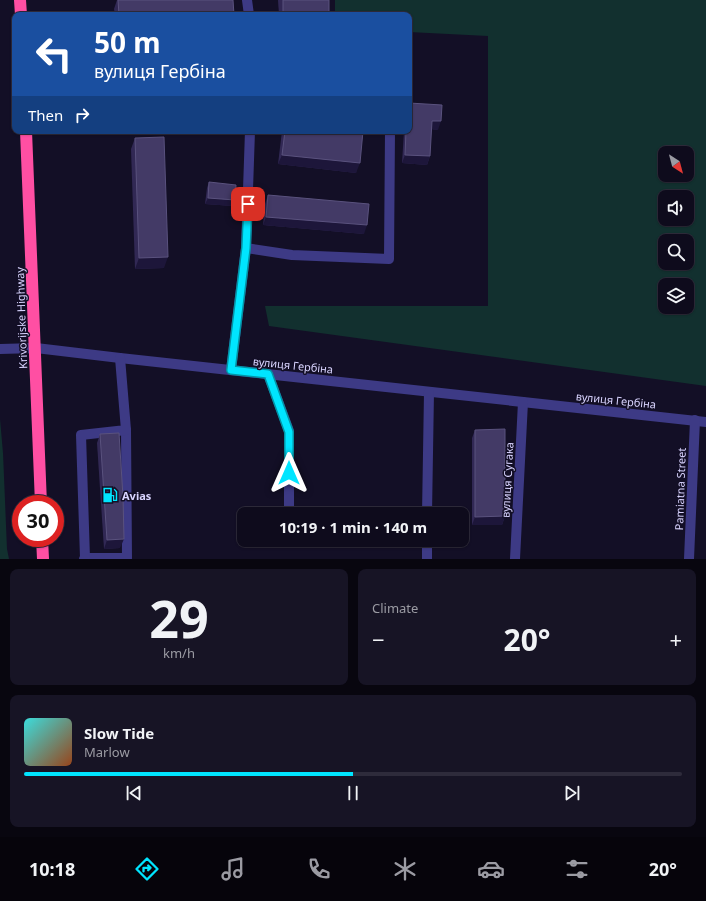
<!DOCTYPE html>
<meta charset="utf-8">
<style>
body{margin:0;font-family:"Noto Sans",sans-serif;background:#171425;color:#f1f3f6;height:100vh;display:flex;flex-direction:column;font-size:15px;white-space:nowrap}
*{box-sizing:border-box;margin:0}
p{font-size:13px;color:#9b9ba3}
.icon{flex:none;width:22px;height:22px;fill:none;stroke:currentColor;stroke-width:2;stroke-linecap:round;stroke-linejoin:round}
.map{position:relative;height:559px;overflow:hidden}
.drawer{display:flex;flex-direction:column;gap:10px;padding:10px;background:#08060f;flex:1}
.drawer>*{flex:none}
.banner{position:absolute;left:12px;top:12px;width:400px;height:122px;border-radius:8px;box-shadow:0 1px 3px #0004,0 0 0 1px #2e2b3b;background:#1a4fa0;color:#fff;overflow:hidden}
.needle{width:26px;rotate:144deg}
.fabs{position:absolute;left:658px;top:146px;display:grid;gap:8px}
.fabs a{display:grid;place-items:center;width:36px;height:36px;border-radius:8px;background:#0e0b1c;box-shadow:0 1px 3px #0004,0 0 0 1px #2e2b3b;font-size:20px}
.speed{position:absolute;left:12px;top:495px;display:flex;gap:8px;font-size:20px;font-weight:700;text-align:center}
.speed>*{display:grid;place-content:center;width:52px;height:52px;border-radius:50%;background:#0e0b1c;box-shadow:0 1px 3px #0004,0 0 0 1px #2e2b3b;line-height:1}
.speed .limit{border:6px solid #d22;background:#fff;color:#111}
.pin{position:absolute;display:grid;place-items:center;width:34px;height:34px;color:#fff;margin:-17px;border-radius:8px;box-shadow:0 2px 6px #0006}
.me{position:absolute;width:44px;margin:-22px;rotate:0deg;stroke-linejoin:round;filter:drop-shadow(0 0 3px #0008)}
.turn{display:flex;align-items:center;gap:14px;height:84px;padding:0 16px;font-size:18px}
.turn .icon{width:52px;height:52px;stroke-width:2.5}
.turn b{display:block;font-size:28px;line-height:34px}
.then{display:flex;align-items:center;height:38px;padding:0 16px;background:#0003;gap:8px;font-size:15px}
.big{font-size:30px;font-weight:700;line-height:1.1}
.drawer .card{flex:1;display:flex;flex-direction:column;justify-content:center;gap:6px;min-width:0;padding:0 14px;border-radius:8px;background:#171425}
.drawer .dial{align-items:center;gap:0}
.dial b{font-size:52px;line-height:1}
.song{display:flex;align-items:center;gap:12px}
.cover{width:48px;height:48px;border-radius:6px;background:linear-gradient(135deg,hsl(180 70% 55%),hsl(20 70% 35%))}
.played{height:4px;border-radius:2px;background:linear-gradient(90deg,#00e5ff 50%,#2e2b3b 50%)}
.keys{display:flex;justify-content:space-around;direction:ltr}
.heat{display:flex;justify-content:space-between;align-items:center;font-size:22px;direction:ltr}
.drawer .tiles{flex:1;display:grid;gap:10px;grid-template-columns:1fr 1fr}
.card:last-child{grid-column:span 2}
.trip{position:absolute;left:237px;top:507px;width:232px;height:40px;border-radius:8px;background:#0e0b1c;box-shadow:0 1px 3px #0004,0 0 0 1px #2e2b3b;font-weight:700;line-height:40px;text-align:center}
.tab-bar{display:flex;height:64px;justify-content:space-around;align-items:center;background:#06040b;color:#9b9ba3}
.tab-bar .icon{width:28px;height:28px}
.tab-bar .selected{color:#00e5ff}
.tab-bar b{font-size:18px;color:#f1f3f6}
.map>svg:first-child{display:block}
.green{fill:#12302f;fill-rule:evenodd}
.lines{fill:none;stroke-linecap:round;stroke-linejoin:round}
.minor{stroke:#3d3a85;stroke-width:10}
.highway{stroke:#ff4fa3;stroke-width:12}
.wall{fill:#312854}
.shaded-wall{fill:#1d163a}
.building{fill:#433a66;stroke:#5a527e}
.route-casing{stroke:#0095a6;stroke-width:10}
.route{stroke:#00e5ff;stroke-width:7}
.labels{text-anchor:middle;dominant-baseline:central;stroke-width:3;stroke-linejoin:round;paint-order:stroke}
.street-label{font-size:11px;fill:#d9d4ff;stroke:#130f26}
.poi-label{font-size:11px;font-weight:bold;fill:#d9d4ff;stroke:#130f26;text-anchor:start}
</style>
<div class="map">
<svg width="706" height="559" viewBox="0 0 706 559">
<rect width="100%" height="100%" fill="#130f26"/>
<g class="green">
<path d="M335,0H706V386L269,326L265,306H488V36L409,32V15H335ZM665,153H687V175H665ZM665,197H687V219H665ZM665,241H687V263H665ZM665,285H687V307H665Z"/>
<path d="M0,419L3,453L7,549L9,559H0Z"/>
</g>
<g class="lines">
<g class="minor">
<path d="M247,0L249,15"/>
<path d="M246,248L292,255L389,259L390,131"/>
<path d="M0,349L36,348L120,358L706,422"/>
<path d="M231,370L246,248L250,131"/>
<path d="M268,374L289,431V514"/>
<path d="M427,514L429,392"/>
<path d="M85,558H127L126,430"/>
<path d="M84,559L85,558L81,435L126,430L120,358"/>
<path d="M427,559V540"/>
<path d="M515,559L523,402"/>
<path d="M689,559L695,420"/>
</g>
<g class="highway">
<path d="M20,0L21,15"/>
<path d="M26,131L41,504"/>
<path d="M42,538L43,559"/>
</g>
</g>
<g class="wall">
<path d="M117,0H233L234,15H115L114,9Z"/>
<path d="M278,0H329V15H279Z"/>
<path d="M409,103L438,130L431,129L430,156L427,165L402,163L404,131H409Z"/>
<path d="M282,131H363L356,173L278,164Z"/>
<path d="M135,138L164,268L135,269L131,149Z"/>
<path d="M209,182L233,206L205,204L207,188Z"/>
<path d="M268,195L364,234L263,225L265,204Z"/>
<path d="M475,430L505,516L502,525H472V438Z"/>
<path d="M100,434L120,548L104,549L97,443Z"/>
</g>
<g class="shaded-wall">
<path d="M432,121H441L438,130L429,129Z"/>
<path d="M282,155L360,163L356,173L278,164Z"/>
<path d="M405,155L430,156L427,165L402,163Z"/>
<path d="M208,198L235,200L233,206L205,204Z"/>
<path d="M266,217L367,225L364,234L263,225Z"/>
<path d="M168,257L164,268L135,269L139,258Z"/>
<path d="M505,516L502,525H472L475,517Z"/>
<path d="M124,539L120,548L104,549L107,540Z"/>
</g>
<g class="building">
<path d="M118,0H233L234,15H119Z"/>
<rect x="283" y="0" width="46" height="15"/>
<path d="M409,103L442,105L441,121H432L430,156L405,155L406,131H409Z"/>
<path d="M285,131H363L360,163L282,155Z"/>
<path d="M164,137L168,257L139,258L135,138Z"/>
<path d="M209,182L236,185L235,200L208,198Z"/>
<path d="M268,195L369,204L367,225L266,217Z"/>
<path d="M505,429V516L475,517V430Z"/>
<path d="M119,433L123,497L124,539L107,540L100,434Z"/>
</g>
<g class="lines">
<g class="route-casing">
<path id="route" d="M248,204L246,248L231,370L268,374L289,432V473"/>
</g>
<use href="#route" class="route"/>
</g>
<defs>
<g id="fuel-bare" transform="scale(1.2)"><path d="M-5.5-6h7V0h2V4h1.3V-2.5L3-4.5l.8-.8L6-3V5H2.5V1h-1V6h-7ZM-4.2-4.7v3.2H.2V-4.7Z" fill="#00e5ff" stroke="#130f26" stroke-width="2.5" paint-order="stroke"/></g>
</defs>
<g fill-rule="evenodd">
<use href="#fuel-bare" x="110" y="495"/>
</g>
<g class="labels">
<g class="street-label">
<text transform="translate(21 318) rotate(-92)">Krivorijske Highway</text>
<text transform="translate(293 365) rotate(6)">вулиця Гербіна</text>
<text transform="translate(616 400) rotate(6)">вулиця Гербіна</text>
<text transform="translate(507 480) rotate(-87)">вулиця Сугака</text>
<text transform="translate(680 489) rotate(-88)">Pamiatna Street</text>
</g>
<g class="poi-label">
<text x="122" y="495">Avias</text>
</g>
</g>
</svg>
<div class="fabs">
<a><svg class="needle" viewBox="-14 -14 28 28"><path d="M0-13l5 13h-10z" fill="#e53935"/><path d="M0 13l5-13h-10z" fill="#9b9ba3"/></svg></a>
<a><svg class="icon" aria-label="sound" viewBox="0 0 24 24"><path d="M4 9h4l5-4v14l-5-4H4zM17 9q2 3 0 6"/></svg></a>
<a><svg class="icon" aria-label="search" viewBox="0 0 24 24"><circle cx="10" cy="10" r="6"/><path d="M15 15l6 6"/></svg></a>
<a><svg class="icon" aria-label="layers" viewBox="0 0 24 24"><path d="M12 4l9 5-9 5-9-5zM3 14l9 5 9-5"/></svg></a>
</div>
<div class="speed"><div class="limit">30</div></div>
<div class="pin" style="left:248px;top:204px;background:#d93025"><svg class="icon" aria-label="arrive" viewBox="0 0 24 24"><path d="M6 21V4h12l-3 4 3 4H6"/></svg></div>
<svg class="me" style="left:289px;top:473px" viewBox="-20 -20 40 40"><path d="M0-17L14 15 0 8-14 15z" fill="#00e5ff" stroke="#fff" stroke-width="4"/></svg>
<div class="trip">10:19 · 1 min · 140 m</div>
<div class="banner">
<div class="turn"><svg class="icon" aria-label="left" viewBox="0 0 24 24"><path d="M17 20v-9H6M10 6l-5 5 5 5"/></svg><div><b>50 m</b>вулиця Гербіна</div></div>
<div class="then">Then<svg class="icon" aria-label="right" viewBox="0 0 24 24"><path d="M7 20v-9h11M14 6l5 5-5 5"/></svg></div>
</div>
</div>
<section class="drawer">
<div class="tiles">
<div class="card dial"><b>29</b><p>km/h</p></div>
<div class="card"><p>Climate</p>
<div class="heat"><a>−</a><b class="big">20°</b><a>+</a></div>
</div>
<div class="card">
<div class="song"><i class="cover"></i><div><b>Slow Tide</b><p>Marlow</p></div></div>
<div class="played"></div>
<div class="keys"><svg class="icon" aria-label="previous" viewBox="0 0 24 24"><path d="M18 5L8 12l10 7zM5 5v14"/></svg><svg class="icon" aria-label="pause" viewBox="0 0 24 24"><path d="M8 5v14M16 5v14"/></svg><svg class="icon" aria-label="next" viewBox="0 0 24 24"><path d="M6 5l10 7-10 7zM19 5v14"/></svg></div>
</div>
</div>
</section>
<nav class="tab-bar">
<b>10:18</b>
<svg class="icon selected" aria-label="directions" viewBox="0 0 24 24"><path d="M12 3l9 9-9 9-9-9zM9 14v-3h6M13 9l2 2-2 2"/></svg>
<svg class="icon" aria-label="music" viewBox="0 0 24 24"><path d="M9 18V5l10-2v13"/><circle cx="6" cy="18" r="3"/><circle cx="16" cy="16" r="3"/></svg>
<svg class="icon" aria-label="phone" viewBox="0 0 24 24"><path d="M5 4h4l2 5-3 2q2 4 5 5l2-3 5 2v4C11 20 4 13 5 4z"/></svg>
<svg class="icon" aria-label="climate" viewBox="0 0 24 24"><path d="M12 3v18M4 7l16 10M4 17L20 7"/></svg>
<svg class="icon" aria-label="car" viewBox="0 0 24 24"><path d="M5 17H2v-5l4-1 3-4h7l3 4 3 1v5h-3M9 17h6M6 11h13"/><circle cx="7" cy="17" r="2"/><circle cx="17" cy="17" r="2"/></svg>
<svg class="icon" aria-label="filters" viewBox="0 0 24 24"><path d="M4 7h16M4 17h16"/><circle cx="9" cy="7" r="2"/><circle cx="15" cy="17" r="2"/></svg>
<b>20°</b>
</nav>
